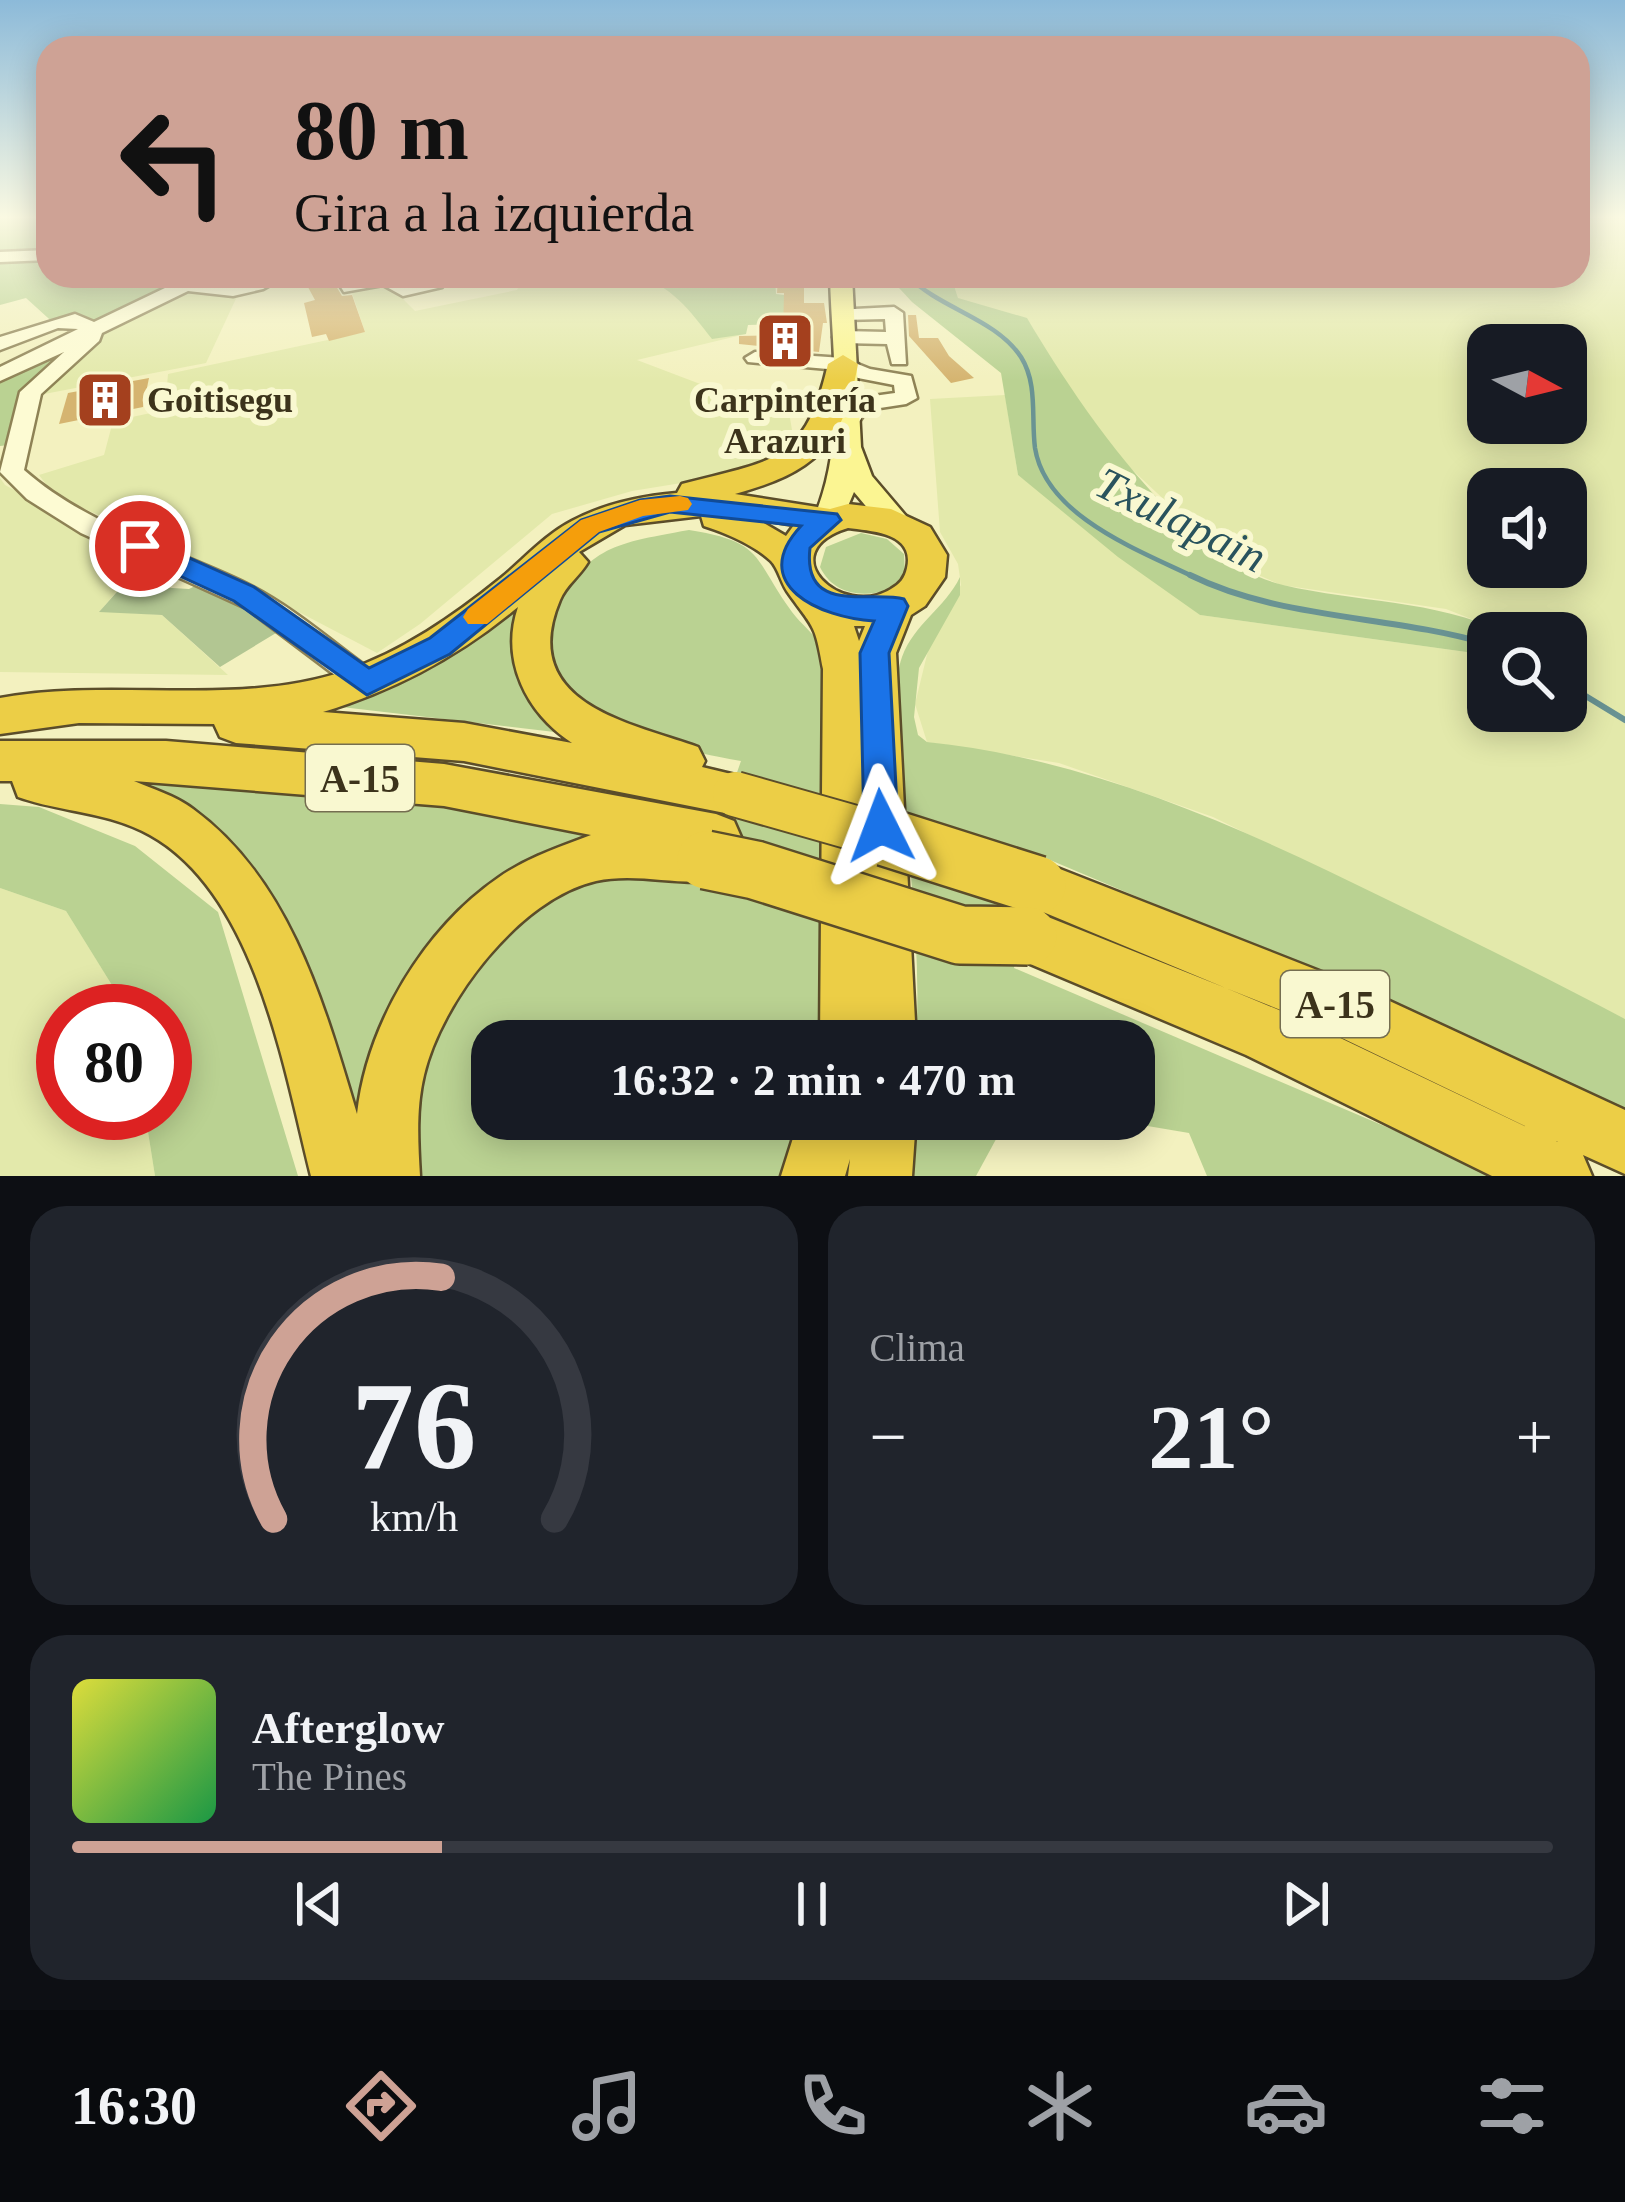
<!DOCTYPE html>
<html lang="es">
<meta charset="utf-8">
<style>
body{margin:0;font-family:"Times New Roman",serif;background:#20242c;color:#f1f3f6;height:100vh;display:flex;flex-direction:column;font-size:45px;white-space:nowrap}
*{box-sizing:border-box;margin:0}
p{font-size:39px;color:#9ea1a6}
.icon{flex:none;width:66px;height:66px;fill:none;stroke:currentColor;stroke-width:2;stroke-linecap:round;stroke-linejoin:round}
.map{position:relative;height:1176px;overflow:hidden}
.panel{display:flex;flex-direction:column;gap:30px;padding:30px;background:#0d0f14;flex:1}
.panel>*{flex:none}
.hud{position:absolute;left:36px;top:36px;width:1554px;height:252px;border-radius:36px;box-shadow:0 6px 30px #0003;background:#cea295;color:#111;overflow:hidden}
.needle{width:78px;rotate:97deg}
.fabs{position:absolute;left:1467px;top:324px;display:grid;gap:24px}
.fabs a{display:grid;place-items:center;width:120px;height:120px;border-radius:24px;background:#171b24;box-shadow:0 6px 30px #0003;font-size:60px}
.speed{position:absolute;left:36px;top:984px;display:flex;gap:24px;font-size:60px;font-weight:700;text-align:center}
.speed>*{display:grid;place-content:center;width:156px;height:156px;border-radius:50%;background:#171b24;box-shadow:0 6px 30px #0003;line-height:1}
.speed .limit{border:18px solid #d22;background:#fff;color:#111}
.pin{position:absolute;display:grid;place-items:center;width:102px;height:102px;color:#fff;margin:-51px;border:6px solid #fff;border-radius:50%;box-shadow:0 3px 12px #0007}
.me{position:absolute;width:132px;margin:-66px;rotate:357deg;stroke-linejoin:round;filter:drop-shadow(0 0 9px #0008)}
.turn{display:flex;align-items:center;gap:42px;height:252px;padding:0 60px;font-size:54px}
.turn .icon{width:156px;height:156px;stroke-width:2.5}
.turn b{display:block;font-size:84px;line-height:102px}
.big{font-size:90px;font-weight:600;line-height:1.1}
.panel .tile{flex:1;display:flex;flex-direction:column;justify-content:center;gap:18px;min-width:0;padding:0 42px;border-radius:36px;background:#20242c}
.panel .dial{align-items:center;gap:0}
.dial svg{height:312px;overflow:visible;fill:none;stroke:#363941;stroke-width:7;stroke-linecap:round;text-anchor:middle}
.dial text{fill:#f1f3f6;stroke:none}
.song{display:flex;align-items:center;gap:36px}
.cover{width:144px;height:144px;border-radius:18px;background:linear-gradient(135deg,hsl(60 70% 55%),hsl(140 70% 35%))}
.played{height:12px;border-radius:6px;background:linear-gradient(90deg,#cea295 25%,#363941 25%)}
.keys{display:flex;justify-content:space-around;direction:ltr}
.heat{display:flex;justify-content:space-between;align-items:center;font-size:66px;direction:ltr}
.panel .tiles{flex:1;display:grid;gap:30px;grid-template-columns:1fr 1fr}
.tile:last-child{grid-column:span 2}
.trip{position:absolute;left:471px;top:1020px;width:684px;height:120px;border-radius:36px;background:#171b24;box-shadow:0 6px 30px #0003;font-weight:600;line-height:120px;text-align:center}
.menu{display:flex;height:192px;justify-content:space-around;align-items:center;background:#090b0e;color:#9ea1a6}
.menu .icon{width:84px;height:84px}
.menu .on{color:#cea295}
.menu b{font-size:54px;color:#f1f3f6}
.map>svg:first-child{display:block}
.farmland{fill:#e3e9ab;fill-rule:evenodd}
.green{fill:#bad292}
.cemetery{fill:#b2c692}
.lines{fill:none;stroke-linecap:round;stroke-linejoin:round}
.stream-far1{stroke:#699393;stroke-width:4.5}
.stream{stroke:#699393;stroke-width:6}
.building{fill:#d5b470}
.minor-casing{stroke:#8e8255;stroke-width:5}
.major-casing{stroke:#5b4d2a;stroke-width:5}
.highway-casing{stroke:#5b4d2a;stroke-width:5}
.minor{fill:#fdfbd3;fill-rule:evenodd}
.major{fill:#fbf592;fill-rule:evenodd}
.highway{fill:#ecce46;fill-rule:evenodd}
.highway-bridge-far1-casing{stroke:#5b4d2a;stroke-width:48;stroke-linecap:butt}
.highway-bridge-casing{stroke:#5b4d2a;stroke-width:62;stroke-linecap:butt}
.highway-bridge-far1{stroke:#ecce46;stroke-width:44}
.highway-bridge{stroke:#ecce46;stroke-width:57}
.route{fill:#1a73e8;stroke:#114b97;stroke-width:3}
.slow{fill:#f59e0b}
.labels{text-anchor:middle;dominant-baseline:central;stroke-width:12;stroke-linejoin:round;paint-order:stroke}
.far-poi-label{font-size:36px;font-weight:bold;fill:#3c331b;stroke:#f9f8d0;text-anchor:start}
.shield{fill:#f9f8d0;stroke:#756e51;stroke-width:3}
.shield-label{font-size:39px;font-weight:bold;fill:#3c331b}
.water-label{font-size:45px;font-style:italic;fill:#29535d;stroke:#f9f8d0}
</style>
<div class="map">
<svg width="1625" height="1176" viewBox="0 0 1625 1176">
<rect width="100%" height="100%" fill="#f3f1bf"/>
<g class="farmland">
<path d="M1578,216H1625V1019L1213,817L1059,763L927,742L915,704L933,630L961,585L958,564L940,532L930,399L1005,395L1018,475L1200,615L1488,655V711H1566V633H1507L1446,609L1281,585L1233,564L1126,464L1080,406L958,298L951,276H1578ZM1488,345H1566V423H1488ZM1488,489H1566V567H1488Z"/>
<path d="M524,276H737L746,334L637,360L790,418L792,430L784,448L766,466L737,474L632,491L552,514L420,624L377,653L209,565L54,495L39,475L104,455L113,421L165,410L168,374L365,332L352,293L387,283L415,311L517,290Z"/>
<path d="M185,288L204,294L240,290L206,363L39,395L56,372L121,317Z"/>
<path d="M0,478L5,485L143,560L100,611L162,615L228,675L0,672Z"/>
<path d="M0,888L66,911L127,1009L63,1011V1113H145L155,1176H0Z"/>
</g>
<g class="green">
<path d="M0,216H48V276H198L79,332L68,323L58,327L26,298L0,305Z"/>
<path d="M635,276H775L776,294L784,295V324L748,325L746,334L712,339C690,311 671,284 635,276Z"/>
<path d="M888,276H951L958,298L1027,318C1077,403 1183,561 1283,585C1360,603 1431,599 1507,633H1488V655L1200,615L1118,557L1018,475L1001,373L912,302Z"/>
<path d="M87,336L31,382L10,445L0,446V377Z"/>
<path d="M689,530C765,542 752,557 792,612C802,625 814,634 823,647L829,1041H492V1119H818L793,1176H417L420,1046L440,999L535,899L625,869L699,881L741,761C684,751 570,727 550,663C546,649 546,632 544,617C593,547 605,545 689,530Z"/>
<path d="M861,533L887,539L904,554L905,574L888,590C861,598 833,594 820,567L826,547Z"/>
<path d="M960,577V595L919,668L914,717L918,735L927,742C1091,759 1240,827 1386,899C1466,938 1546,977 1625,1019V1118L1345,985L1036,854L1014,968L1438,1149L1488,1176H1207L1189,1133L1106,1119H1134V1041H916C922,947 907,852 901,758C899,729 892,685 902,657C914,624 945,608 960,577Z"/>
<path d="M531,588L563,733L333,706Z"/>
<path d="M116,780L331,792L502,815L611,838L505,881L369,1176L299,967Z"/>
<path d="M0,804L39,807L135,846L218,912L298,1176H155L145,1113H165V1011H128L66,911L0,888Z"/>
<path d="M910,1119H1007L976,1176H907Z"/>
</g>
<path class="cemetery" d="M205,581L243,602L276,633L220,667L162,615L99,612L123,585L189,589Z"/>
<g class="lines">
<path class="stream-far1" d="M908,276C940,309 995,318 1021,357C1038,384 1031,417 1035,448C1046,517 1141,551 1196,578"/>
<g class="stream">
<path d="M1190,575C1281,620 1391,615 1488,644"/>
<path d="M1566,684L1625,720"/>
</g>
</g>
<g class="building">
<path d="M302,276H330L342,296L352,295L365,332L329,341L326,334L312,337L304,303L315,300Z"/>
<path d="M778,278H804V303H824L827,323H823L819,352L739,344V336L783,335L784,293H777Z"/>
<path d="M908,315H916L919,338H938L949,356L974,378L951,383L909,336Z"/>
<path d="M149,378L143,407L59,424L68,393Z"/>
</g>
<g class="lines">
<g class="minor-casing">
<g id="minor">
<path d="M48,250V260L0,262V252Z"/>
<path d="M190,276H213L202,284L233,285L264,276H286L263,289L233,296L188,291L102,333L99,341L41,394L24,470C89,527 171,547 247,584C295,608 334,644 378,675L382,683L378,691L367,695L356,691L246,608L81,533L27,499L0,472L20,392L64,352L0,381V367L78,329L58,328L0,350V337L75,314L94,322Z"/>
<path d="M334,276H350L354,281L393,276L406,285L433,282L442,287L403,296L383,285L344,292Z"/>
<path d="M894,307L903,313L906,364H892L887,344L843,343L833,337L843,331L886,332L885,319L842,320L835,318V310Z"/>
<path d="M755,352L843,358L870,369L911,376L917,398L906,404L867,410L854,429H838L835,424L852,399L895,393L894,385L858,378L839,370L748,362L745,358Z"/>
</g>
</g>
<g class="major-casing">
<path id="major" d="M830,276H852L861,447L872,476L911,522L907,529H885L854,492L839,527L828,530L813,520C847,443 832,358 830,276Z"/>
</g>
<g class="highway-casing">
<g id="highway">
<path d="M843,355L858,364C843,446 815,472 735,494L830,509L848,504L891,509L930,527L947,555L945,577L925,606L911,615L896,653L916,1041H820L823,669C815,623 814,629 789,594C781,584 779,569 771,561C754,545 726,533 704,526L701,516L625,525L579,552L588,562C580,576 566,585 560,600C516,704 631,723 698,747L705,761L702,767L752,779L759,794L752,809L735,815L464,761L236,743L220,737L214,724L79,723L0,734V698C113,677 234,708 345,671C402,652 454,616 501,578C524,559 545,535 572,521C604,504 641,496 677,493L682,484C772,460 805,465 828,364ZM757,519L794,525L786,536ZM848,528C872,531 915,533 907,568C905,578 900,584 891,589C841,620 770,552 848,528ZM518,607C500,660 526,713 572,743L464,723L323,712C396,690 459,656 518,607ZM854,626H865L859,641Z"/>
<path d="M0,741H166L444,764L716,814L734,821L741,837L729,855L724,877C691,890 641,871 596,881C520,898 441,1002 424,1075C416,1108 418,1142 420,1176H311C284,1069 256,894 150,835C107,811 63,813 18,797L12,781H0ZM134,781L444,806L591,835C559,847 526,858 498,878C424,929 367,1024 357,1114C324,1004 290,880 193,809C176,796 153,789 134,781Z"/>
<path d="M1037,860L1355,985L1625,1110V1174L1583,1155L1592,1176H1492L1246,1055L1009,955L1001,936L1009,917L1028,909L1288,1013L1558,1142L1315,1025L1019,902L1011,885L1019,868Z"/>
<path d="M799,1119H916L912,1176H848L850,1159L845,1176H781Z"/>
</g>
</g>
<use href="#minor" class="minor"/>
<use href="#major" class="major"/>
<use href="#highway" class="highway"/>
<g class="highway-bridge-far1-casing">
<path id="highway-bridge-far1" d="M735,794L897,840"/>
</g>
<g class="highway-bridge-casing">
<g id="highway-bridge">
<path d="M886,837L1037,885"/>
<path d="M706,860L755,870L960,935L1028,936"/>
</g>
</g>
<use href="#highway-bridge-far1" class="highway-bridge-far1"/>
<use href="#highway-bridge" class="highway-bridge"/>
</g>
<linearGradient id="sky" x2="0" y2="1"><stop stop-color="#8cbad9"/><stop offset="0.57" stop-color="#faf9e2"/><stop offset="1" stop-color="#faf9e2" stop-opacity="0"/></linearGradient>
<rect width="1625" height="381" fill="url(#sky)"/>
<path class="route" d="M670,496L837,514L841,520L810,548C802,616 872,590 904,599L908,606L889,653L898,826L893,837L881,841L869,837L864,826L860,653L874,621C821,618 746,585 801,526L670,512L599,532L450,654L367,695L234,601L130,553L126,546L130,540H149L254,587L369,668L430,638L581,520L640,500Z"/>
<path class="slow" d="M680,496L688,498L692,504L688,510L643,516L599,532L487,624H468L463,617L468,609L581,520L640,500Z"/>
<defs>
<g id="building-square" transform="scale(3)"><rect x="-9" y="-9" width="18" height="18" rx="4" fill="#a4401e" stroke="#f9f8d0"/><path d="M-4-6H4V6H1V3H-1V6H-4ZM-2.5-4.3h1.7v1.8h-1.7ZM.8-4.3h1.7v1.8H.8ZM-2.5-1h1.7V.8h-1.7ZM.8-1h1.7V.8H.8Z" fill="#fff"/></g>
</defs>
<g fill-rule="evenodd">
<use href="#building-square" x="785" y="341"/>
<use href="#building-square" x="105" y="400"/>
</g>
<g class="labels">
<g class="far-poi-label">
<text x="147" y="400">Goitisegu</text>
<text x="785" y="400" text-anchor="middle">Carpintería<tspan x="785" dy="41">Arazuri</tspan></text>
</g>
<g class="shield">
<rect x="306" y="745" width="108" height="66" rx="9"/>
<rect x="1281" y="971" width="108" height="66" rx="9"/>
</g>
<g class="shield-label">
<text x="360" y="778">A-15</text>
<text x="1335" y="1004">A-15</text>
</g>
<g class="water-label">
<text transform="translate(1181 520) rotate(26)">Txulapain</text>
</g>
</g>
</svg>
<div class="fabs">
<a><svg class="needle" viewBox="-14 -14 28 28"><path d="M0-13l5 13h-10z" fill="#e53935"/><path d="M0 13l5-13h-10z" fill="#9ea1a6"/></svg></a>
<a><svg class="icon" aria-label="sound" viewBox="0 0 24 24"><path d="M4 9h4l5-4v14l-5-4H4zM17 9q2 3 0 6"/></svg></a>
<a><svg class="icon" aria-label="search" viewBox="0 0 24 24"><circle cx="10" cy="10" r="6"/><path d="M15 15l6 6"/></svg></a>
</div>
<div class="speed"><div class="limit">80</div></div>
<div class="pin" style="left:140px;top:546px;background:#d93025"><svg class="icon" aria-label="arrive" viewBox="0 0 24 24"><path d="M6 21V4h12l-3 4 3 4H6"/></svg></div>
<svg class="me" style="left:881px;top:826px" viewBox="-20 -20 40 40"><path d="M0-17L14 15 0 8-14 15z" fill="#1a73e8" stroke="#fff" stroke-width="4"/></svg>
<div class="trip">16:32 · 2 min · 470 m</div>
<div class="hud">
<div class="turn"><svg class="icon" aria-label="left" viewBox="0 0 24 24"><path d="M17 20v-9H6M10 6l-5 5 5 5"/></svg><div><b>80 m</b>Gira a la izquierda</div></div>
</div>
</div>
<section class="panel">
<div class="tiles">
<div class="tile dial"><svg viewBox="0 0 100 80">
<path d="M14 69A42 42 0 1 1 86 69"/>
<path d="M14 69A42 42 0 0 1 57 7" stroke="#cea295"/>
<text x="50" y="56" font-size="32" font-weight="700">76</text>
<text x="50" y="72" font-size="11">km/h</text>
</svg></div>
<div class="tile"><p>Clima</p>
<div class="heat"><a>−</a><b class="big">21°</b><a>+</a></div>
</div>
<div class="tile">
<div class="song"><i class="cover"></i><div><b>Afterglow</b><p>The Pines</p></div></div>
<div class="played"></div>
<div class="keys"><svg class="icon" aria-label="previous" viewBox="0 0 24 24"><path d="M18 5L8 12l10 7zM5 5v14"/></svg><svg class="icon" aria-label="pause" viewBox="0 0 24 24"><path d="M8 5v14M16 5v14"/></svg><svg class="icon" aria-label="next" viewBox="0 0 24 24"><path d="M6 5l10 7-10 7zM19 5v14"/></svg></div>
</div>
</div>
</section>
<nav class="menu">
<b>16:30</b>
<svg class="icon on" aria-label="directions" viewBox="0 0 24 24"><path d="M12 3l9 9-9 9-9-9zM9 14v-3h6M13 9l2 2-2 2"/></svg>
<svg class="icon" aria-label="music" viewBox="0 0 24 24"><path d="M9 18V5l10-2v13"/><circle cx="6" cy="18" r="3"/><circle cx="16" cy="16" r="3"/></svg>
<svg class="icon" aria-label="phone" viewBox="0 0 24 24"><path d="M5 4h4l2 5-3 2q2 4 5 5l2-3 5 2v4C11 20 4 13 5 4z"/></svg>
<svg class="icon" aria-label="climate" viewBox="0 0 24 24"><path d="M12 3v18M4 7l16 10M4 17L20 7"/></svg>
<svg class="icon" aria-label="car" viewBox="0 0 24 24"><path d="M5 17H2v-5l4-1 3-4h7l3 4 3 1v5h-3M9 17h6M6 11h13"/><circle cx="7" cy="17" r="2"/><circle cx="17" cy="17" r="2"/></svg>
<svg class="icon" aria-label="filters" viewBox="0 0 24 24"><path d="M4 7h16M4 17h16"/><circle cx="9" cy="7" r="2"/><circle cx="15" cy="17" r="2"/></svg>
</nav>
